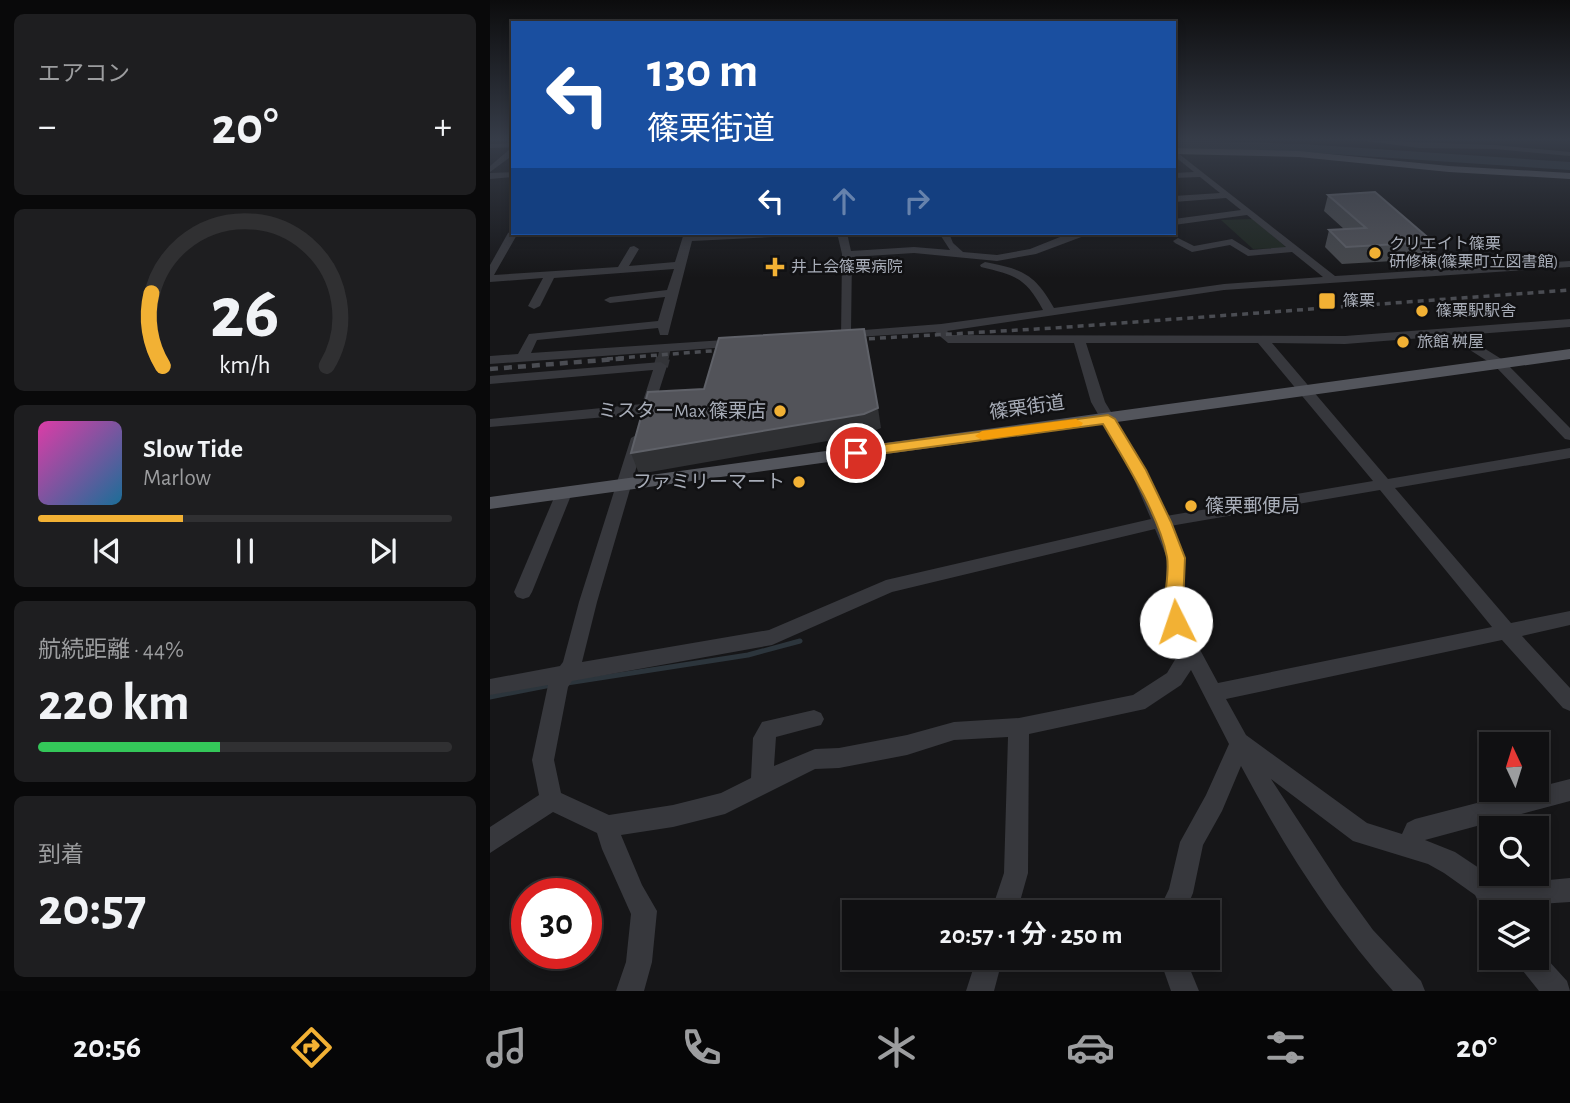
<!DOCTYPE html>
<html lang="ja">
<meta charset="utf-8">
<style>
body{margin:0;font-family:"Alegreya Sans","Noto Sans JP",sans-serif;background:#1e1e20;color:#f1f3f6;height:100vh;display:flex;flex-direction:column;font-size:26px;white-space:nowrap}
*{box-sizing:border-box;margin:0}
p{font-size:23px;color:#9c9d9f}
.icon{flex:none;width:38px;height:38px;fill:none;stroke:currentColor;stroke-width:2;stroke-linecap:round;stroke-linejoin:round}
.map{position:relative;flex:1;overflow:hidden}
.side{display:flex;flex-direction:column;gap:14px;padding:14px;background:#09090a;width:490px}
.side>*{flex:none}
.top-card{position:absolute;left:21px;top:21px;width:665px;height:214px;border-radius:0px;box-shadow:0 4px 10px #0003,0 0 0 2px #303032;background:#1a4fa0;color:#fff;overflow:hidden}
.needle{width:46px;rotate:356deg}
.controls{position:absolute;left:989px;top:732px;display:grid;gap:14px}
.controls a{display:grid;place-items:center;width:70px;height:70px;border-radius:0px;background:#101012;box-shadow:0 4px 10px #0003,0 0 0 2px #303032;font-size:35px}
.speed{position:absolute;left:21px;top:878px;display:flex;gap:14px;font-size:35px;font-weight:700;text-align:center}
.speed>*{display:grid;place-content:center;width:91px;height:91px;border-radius:50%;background:#101012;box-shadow:0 4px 10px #0003,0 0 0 2px #303032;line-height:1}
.speed .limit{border:10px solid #d22;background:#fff;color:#111}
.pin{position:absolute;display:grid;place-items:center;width:60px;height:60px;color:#fff;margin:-30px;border:4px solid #fff;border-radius:50%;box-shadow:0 2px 7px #0007}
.me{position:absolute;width:77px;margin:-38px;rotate:356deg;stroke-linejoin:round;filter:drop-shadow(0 0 5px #0008)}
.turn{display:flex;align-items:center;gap:24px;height:147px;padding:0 21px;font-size:32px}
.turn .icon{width:91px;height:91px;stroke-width:2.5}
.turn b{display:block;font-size:49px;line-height:60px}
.lanes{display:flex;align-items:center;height:66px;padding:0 21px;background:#0003;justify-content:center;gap:35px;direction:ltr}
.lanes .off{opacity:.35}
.big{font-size:52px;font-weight:700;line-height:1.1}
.side .widget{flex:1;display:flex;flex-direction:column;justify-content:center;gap:10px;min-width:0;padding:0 24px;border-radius:10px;background:#1e1e20}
.side .dial{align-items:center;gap:0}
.dial svg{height:182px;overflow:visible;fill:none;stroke:#303032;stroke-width:7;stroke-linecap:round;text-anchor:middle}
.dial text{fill:#f1f3f6;stroke:none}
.song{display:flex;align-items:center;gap:21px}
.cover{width:84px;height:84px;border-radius:10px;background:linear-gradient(135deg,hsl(320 70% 55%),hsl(200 70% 35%))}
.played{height:7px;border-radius:4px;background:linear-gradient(90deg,#f2b134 35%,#303032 35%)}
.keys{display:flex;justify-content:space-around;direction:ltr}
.heat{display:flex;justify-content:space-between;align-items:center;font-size:38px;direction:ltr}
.charge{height:10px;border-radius:5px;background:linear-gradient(90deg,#34c759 44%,#303032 0)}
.trip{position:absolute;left:352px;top:900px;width:378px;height:70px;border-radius:0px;background:#101012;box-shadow:0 4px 10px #0003,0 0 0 2px #303032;font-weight:700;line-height:70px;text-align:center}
.dock{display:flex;height:112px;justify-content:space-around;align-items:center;background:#060607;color:#9c9d9f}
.dock .icon{width:49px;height:49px}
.dock .current{color:#f2b134}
.dock b{font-size:32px;color:#f1f3f6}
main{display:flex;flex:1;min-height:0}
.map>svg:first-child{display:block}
.green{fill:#1e261f}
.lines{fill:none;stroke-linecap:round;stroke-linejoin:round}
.stream{stroke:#2c353c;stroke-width:5}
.river{fill:#2c353c;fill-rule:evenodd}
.minor-tunnel-far1{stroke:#333438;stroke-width:11;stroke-dasharray:11 5;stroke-linecap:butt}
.minor-tunnel{stroke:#333438;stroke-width:14;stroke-dasharray:14 7;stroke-linecap:butt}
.minor{fill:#37383d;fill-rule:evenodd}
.major{fill:#53555c;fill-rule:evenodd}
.rail-far1{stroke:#4a4c52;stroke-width:3.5;stroke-dasharray:6 5;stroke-linecap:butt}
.rail{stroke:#4a4c52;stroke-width:4.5;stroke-dasharray:8 6;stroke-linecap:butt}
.wall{fill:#47494d}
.shaded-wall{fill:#2f3033}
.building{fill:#525359;stroke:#5f6168;stroke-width:2}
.route{fill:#f2b134;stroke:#9d7322;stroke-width:2}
.slow{fill:#f59e0b}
.poi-dot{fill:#f2b134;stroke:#111113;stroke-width:2.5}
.labels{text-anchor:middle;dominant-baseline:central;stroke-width:5;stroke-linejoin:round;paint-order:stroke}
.far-poi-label{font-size:16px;fill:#a8adb8;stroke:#111113;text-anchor:start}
.street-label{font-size:19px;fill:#a8adb8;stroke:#111113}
.poi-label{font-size:19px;fill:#a8adb8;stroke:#111113;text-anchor:end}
</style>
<main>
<section class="side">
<div class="widget"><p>エアコン</p>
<div class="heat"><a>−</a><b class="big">20°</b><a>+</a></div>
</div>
<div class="widget dial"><svg viewBox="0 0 100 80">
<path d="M14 69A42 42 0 1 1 86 69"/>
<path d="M14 69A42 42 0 0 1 9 37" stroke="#f2b134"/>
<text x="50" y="56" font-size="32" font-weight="700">26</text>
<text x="50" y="72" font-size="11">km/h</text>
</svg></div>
<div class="widget">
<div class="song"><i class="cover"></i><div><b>Slow Tide</b><p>Marlow</p></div></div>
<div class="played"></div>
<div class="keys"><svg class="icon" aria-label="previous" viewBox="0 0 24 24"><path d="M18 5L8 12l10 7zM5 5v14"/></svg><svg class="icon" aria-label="pause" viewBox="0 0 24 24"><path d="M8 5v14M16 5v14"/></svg><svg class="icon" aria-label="next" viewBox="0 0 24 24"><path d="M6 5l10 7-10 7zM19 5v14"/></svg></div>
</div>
<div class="widget"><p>航続距離 · 44%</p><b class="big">220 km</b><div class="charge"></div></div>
<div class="widget"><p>到着</p><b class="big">20:57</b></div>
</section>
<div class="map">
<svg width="1080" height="991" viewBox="0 0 1080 991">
<rect width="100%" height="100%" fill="#161618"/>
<path class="green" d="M763,219L797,248L763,249L731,220Z"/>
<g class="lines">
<g class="stream">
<path d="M77,683L258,655L310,641"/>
<path d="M0,697L61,685"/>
</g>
<path class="river" d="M684,140L812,144L1080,162V170L812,152L684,148Z"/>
<path class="minor-tunnel-far1" d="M173,359L175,349"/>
<path class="minor-tunnel" d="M171,366L173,358"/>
<g class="minor">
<path d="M869,140L1005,145L1080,152V156L1005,149L929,148Z"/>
<path d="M23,143V147L0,148V144Z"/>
<path d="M20,149H23V155L0,172V166Z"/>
<path d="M684,150L845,276L1080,261V267L734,290L457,331L461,335L855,336L1080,319V327L973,335L1013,360L1080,428V440L1075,439L1005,366L958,336L855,344L782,343L898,479L1080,448V458L905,488L1021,623L1080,611V625L1032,636L1080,688V711L1073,708L1012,640L736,699L756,735L877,823L912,834L917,823L925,819L1080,779V801L935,840L965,852L1004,878L1037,882L1080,878V902L1017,906L1020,912H1001V922L998,921L985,895L954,873L938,864L863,841L781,779L851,886L883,930L931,981L935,991H903C842,923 794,847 751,766L732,811L713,845L703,893L695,912H668L679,889L690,842L716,795L739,744L701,670L691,685L655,709L539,734L538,873L527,912H501L514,873L518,737L464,740L417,755L349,768L325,769L235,814L183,827L131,835L152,885L167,911L162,962L154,991H126L136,962L141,914L112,849L107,833L63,812L0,853V827L49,795L42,760L58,685L0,695V679L70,666L73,662L89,602L141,438L148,434L155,438L107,602L92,662L279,630L396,580L661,519L640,470L601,402L584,343H458L445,332L351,338L352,254L347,233H357L361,251L424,247L460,250L449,233H459L463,243L473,252L507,255L540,249L580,233H602L546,254L507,261L424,253L362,257L361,331L451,324L553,310C536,278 525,275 491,267L490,265L495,262C532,269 545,274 564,308L734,284L833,277L802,252L758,256L740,245L702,252L685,243L683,241L688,238L704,246L742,239L760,250L796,247L757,215L684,225V219L751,210L736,198L684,202V196L730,193L710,177L684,178V173L704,172L684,156ZM596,343H768L883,481L676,516L656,470L615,402ZM890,490L1002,627L728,683L695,622L693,604L695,558L680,526ZM665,529L677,558L675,604L677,622L694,656L686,658L677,673L643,695L529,718L464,722L417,735L349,748L325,749L284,766L286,737L331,725L334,719L331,713L324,710L272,722L263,738L261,778L231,793L183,805L119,815L71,793L64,760L78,687L82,681L282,645L402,592Z"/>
<path d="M23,172V177L0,179V173Z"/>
<path d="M23,230V233H28L4,275L128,267L140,247L144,246L149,249L139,266L185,262L194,233H204L203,235L310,233L305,236L202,241L178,335H170L168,328L47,340L41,353L249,339L255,343L253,346L0,364V356L28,354L39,334L168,321L175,297L120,303L114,300L120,297L177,290L184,269L64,278L50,306L44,309L38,306L53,278L0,282V265L18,233Z"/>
<path d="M171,362L177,366L162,413L0,427V419L152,404L163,370L0,384V376Z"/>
<path d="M74,488L82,493L42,592L39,597L33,599L27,597L24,592L66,493Z"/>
<path d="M1047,948L1077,981L1080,991H1049L1029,966L1025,957H1046Z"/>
<path d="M487,957H513L504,991H476Z"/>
<path d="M669,957H695L709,991H681Z"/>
</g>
<g class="major">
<path d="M684,148L809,151L959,166L1080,173V179L959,172L809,157L684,154Z"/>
<path d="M1080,349V359L0,509V497Z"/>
</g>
<g class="rail-far1">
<path d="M357,340L564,328L1080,290"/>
<path d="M117,359L246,349"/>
</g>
<path class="rail" d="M0,369L139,358"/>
</g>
<path class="wall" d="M838,195L943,242L937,259L852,264L835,247L839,230L854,229L834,211Z"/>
<path class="shaded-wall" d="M388,408L391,428L377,434L149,474L141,453Z"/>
<g class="building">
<path d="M885,192L943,242L856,247L839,230L876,228L838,195Z"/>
<path d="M374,329L388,408L374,414L141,453L158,392L214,389L229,338Z"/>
</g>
<linearGradient id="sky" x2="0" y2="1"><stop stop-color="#0c0c0d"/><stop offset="0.5" stop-color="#363c48"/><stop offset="1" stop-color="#363c48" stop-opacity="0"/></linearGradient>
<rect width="1080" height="278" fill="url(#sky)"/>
<path class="route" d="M618,415L625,419L656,470L681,522L695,558L693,604L696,622L693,627L686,630L680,627C668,605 681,580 677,557C669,515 635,461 613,424L366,457L359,453L366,448Z"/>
<path class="slow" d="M586,419L593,423L591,426L492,440L485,436L492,431Z"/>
<g class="poi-dot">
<circle cx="885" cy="253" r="7"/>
<path d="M281.5 256.5h7v7h7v7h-7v7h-7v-7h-7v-7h7z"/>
<rect x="828" y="292" width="18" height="18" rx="3.5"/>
<circle cx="932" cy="311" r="7"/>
<circle cx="913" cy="342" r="7"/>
<circle cx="290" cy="411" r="7"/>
<circle cx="309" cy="482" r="7"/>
<circle cx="701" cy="506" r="7"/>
</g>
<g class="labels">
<g class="far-poi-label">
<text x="899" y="244">クリエイト篠栗<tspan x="899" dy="18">研修棟(篠栗町立図書館)</tspan></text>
<text x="301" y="267">井上会篠栗病院</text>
<text x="853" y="301">篠栗</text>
<text x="946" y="311">篠栗駅駅舎</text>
<text x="927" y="342">旅館 桝屋</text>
</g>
<g class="street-label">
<text transform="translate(537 408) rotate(-8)">篠栗街道</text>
</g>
<g class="poi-label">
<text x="276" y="411">ミスターMax 篠栗店</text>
<text x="295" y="482">ファミリーマート</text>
<text x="715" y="506" text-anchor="start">篠栗郵便局</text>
</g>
</g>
</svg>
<div class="controls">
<a><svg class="needle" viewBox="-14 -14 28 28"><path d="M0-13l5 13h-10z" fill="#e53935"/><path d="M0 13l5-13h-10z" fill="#9c9d9f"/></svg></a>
<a><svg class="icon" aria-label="search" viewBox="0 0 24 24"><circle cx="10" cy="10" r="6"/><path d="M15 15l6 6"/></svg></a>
<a><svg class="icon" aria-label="layers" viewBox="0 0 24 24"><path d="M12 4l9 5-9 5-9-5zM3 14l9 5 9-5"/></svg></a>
</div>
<div class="speed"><div class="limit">30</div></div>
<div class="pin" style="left:366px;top:453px;background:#d93025"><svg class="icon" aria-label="arrive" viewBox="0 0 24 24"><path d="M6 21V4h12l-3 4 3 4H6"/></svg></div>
<svg class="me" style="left:686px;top:622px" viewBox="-20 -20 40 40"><circle r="19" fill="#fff"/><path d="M0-13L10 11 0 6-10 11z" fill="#f2b134"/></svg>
<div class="trip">20:57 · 1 分 · 250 m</div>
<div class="top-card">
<div class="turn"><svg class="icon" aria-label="left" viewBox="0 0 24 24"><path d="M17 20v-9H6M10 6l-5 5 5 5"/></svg><div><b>130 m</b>篠栗街道</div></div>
<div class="lanes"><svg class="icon" aria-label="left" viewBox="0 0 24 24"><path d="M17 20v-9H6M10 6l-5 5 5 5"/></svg><svg class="icon off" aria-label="ahead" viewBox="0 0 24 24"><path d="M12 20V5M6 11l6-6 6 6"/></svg><svg class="icon off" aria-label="right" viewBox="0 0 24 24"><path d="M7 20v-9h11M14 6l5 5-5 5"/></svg></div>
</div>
</div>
</main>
<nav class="dock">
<b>20:56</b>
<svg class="icon current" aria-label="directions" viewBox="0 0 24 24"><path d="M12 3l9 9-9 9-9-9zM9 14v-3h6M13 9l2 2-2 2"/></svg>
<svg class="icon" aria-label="music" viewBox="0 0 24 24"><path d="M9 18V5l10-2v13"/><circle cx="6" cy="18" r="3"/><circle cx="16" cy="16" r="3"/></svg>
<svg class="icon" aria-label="phone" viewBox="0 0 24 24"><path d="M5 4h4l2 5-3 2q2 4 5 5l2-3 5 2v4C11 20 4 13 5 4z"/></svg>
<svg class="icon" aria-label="climate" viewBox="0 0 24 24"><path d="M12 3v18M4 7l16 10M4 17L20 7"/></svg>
<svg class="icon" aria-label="car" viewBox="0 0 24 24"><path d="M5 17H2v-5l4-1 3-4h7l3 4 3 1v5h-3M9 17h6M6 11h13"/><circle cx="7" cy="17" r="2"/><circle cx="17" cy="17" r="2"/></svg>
<svg class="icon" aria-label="filters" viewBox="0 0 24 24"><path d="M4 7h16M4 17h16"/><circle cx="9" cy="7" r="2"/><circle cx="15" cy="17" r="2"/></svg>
<b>20°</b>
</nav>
